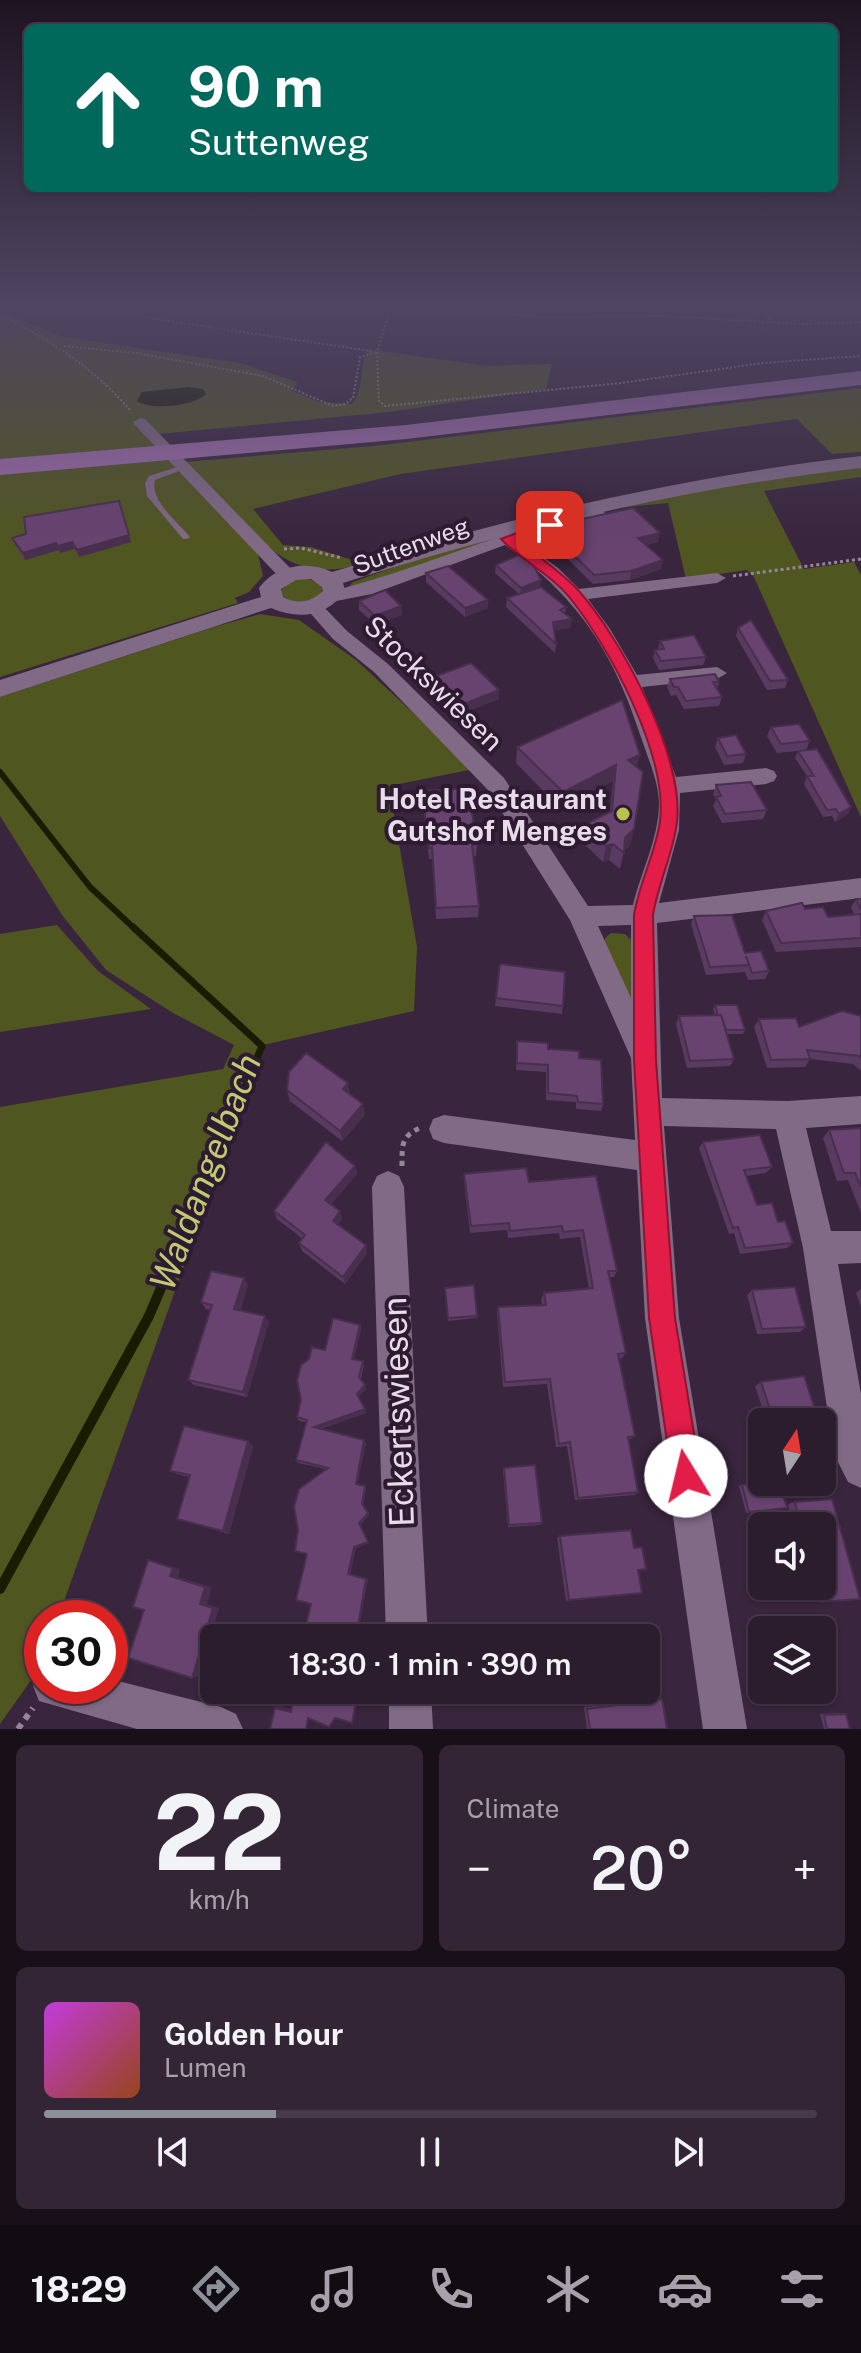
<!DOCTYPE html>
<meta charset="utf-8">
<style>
body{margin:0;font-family:"Public Sans",sans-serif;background:#332536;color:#f1f3f6;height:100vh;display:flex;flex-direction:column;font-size:30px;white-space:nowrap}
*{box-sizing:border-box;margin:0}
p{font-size:26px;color:#a6a1aa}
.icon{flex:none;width:44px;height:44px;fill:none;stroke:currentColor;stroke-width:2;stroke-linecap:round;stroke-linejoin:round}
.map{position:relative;height:1729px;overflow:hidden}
.sheet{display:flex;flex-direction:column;gap:16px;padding:16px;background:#180f19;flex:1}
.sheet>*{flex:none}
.banner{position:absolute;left:24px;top:24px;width:814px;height:168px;border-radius:12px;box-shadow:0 2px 6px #0004,0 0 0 2px #473a4a;background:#00695c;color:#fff;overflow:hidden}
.needle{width:52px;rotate:12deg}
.tools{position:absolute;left:748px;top:1408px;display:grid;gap:16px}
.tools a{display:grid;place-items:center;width:88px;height:88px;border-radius:12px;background:#2b1c2e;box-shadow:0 2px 6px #0004,0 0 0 2px #473a4a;font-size:40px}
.speed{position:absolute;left:24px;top:1600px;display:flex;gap:16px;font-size:40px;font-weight:700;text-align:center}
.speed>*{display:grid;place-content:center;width:104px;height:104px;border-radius:50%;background:#2b1c2e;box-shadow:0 2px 6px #0004,0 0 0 2px #473a4a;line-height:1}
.speed .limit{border:12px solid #d22;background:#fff;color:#111}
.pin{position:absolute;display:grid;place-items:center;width:68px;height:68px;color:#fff;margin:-34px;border-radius:16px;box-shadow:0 4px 12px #0006}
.me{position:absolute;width:88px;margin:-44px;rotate:351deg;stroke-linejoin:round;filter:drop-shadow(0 0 6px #0008)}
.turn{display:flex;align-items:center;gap:28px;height:168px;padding:0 32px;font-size:36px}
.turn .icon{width:104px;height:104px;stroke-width:2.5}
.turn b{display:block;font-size:56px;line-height:68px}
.big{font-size:60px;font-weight:600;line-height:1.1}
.sheet .tile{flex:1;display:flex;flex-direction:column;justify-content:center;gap:12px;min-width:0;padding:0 28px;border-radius:12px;background:#332536}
.sheet .dial{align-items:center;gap:0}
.dial b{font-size:104px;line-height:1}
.song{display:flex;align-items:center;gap:24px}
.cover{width:96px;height:96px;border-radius:12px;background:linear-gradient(135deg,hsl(290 70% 55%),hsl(20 70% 35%))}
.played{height:8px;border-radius:4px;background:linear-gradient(90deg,#8c9099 30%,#473a4a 30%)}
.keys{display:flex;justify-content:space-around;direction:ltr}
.heat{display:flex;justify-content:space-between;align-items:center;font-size:44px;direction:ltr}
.sheet .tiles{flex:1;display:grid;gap:16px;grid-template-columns:1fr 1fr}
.tile:last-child{grid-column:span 2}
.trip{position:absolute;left:200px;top:1624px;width:460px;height:80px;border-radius:12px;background:#2b1c2e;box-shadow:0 2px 6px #0004,0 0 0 2px #473a4a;font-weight:600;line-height:80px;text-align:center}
.dock{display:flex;height:128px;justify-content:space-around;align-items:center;background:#110b12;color:#a6a1aa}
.dock .icon{width:56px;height:56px}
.dock .on{color:#8c9099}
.dock b{font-size:36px;color:#f1f3f6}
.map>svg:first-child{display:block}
.green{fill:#50561f}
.water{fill:#191c00}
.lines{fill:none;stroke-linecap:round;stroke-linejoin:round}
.stream-far2{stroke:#191c00;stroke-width:6}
.stream-far1{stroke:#191c00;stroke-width:7}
.stream{stroke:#191c00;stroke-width:10}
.path-far3{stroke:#968699;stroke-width:2;stroke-dasharray:2 2;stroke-linecap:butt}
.path-far2{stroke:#968699;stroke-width:3;stroke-dasharray:3 3;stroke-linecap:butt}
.path-far1{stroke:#968699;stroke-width:5;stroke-dasharray:5 5;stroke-linecap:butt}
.path{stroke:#968699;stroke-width:6;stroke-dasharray:6 6;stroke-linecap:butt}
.service{fill:#816a86;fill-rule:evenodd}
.minor{fill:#816a86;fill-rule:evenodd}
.tertiary{fill:#816a86;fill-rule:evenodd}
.motorway{fill:#9d6ca8;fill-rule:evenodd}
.wall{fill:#593a60}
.shaded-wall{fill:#492f4e}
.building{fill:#684370;stroke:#492f4e;stroke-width:2}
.route{fill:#e11d48;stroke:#92132f;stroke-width:2}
.poi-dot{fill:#b6c249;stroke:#2e1b32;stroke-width:3}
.labels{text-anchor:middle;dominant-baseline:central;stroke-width:8;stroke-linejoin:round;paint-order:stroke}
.far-street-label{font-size:24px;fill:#e8dbea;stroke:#2e1b32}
.street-label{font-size:28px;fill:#e8dbea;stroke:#2e1b32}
.poi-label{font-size:28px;font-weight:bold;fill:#e8dbea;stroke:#2e1b32;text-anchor:end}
.near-street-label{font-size:34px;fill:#e8dbea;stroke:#2e1b32}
.near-water-label{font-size:36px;font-style:italic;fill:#bfca71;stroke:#2e1b32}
</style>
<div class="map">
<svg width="861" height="1729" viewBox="0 0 861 1729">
<rect width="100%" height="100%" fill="#39253d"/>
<g class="green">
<path d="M0,311L63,337L240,363L297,382L293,391L319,402L352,404C365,388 359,366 368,349L487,366L552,364L546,389L389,412L148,435L172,463L374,446L861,388V452L832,454L797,419L400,474L253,509L283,545L311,547L362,563C329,575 297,571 270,548L258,554L263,576L249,592L235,598L238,603L0,677Z"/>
<path d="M861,465V477L764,491L804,569L854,562L861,575V817L754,577L747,570L686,579L668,503L604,509L499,539L343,592L353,582L439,551L613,503Z"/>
<path d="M306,578L321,584L323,589L320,595C307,603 290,606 280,593L286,582Z"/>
<path d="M260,614L299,620L356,660L474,769L389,786L417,947L414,1011L263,1045L58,1618H42L39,1669L0,1724V1107L223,1069L234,1045L173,1013L106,970L62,915L0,816V697L214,627Z"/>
<path d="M57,925L98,971L151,1009L0,1032V934Z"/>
<path d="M611,933L625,934L632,941V1002L605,942V938Z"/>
</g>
<path class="water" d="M188,387L203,389L206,394C194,406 151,411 137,401L142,392Z"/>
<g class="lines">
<path class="stream-far2" d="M0,772L90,887L135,929"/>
<path class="stream-far1" d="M133,927L262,1046L166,1276"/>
<path class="stream" d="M0,1589L149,1316L167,1274"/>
<g class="path-far3">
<path d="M98,304L155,319L371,351"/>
<path d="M363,304L547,317L664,316L803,324L861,322"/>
<path d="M761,304L770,322"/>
<path d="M391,306L377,352L379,401L385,406L621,383L763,363L861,356"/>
<path d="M0,315C52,340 93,368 131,411"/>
<path d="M64,346L136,353L263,376L333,406L345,404L353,398L360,357L377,352"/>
</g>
<g class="path-far2">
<path d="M284,549L301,548L342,558"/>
<path d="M733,576L861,559"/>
</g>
<path class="path-far1" d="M402,1166C402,1144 401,1136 422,1127"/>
<path class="path" d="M18,1729L33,1708"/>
<path class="service" d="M180,466L187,468L155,480C150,501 177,521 190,537L186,539H183L147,496L145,483L149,476Z"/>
<g class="minor">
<path d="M140,418L145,419L293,571L296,575L293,579H281L135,425L133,422Z"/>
<path d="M597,507L605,512L603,515L520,540L558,568L579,589L717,573L726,578L717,583L588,599L610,629L637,675L717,667L727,673L717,679L642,687L676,777L766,768L774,771L777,776L774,781L766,784L680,793L679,830L659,903L861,878V898L657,923L662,1098L788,1101L861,1096V1124L806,1128L831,1231H861V1263L838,1264L861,1394V1488L848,1482L834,1454L803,1248L776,1129L664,1126L679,1318L747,1729H703L645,1318L637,1170L444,1143L433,1139L429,1129L433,1119L444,1115L635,1140L631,1058L570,920L488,790L374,672L333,639L305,607L314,602L320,603L347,631L388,664L504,778L588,906L633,905C641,872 658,840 659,805C659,783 649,761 642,740C614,653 580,599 505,545L372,594L331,602L322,597L325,593C417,570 504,530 597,507ZM631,925V998L598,926Z"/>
<path d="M388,1171L399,1176L404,1187L428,1638H386L372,1187L377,1176Z"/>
<path d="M42,1670V1686H110V1679L221,1707L236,1714L243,1729H137L39,1701L33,1686Z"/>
<path d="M389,1690H431L433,1729H389Z"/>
</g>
<path class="tertiary" d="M861,456V468C684,488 513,529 343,583L345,591C327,617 299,620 271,608L0,697V680L261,597L259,588C275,565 308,560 332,572C505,518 680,477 861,456ZM311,579L322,587L323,591C311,602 298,605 283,597L281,589L296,580Z"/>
<path class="motorway" d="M861,371V385L406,439L0,475V459L406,425Z"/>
</g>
<g class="wall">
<path d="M119,501L131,542L79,557L74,549L60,553L59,550L25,560L15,545L12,538Z"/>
<path d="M545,527L658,542L646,545L661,569L630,580L593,584L544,536Z"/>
<path d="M496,565L540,587L566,607L565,614L572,619L570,628L554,630L556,644L555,653L506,607L507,598L519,594L495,573Z"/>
<path d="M426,573L488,608L465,617L426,582Z"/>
<path d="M359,601L401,606L402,615L376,625L359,610Z"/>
<path d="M738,628L788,680L785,688L767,690L736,636Z"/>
<path d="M660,641L706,657L703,665L659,670L653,658L655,650H658Z"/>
<path d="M436,676L499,690V699L463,713L436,685Z"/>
<path d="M670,679L719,682L717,689L722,697L719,706L684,709L676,695L671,696L667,687Z"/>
<path d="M771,727L810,741L806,750L851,807L848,814L835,822L832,816L823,817L804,784L807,776L795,758L798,751L777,753L767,736Z"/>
<path d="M718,738L746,754L743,763L724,765L715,747Z"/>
<path d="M517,747L637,767L634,829L630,845L624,851L620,869L609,860L603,862L581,841L584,825L610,812L613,781L560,808L516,763Z"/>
<path d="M716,785L767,810L763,819L722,823L713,806L716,800L713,794Z"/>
<path d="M422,791L477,844L476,856H474L479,906L478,917L436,919L432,859H429Z"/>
<path d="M856,899H861V947L776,952L762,920L766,911L805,909L828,917L854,915L851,907Z"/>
<path d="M694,916L769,971L765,979L748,980L745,972L706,975L691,924Z"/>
<path d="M500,964L563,1006L562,1014L495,1006Z"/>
<path d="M715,1005L745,1030L743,1034H727L734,1059L730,1066L687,1068L676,1024L679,1016L715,1015L713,1009Z"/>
<path d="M861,1016V1071L853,1064L810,1059L805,1067L767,1068L754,1027L759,1019L799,1027Z"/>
<path d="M517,1041L548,1049L579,1058L603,1104L601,1111L576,1109V1102L546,1100V1072L516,1070Z"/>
<path d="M287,1090L349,1094L365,1115L342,1141L290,1101Z"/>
<path d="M861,1128V1213L848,1180L837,1181L823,1138L829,1130Z"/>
<path d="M703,1142L772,1167L766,1173L746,1176L757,1205L778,1222L793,1243L787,1248L740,1254L734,1233L729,1234L699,1148Z"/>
<path d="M355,1166L357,1174L331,1204L342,1219L338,1224L366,1245L367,1253L345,1284L302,1251L299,1243L303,1239L277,1219L274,1211Z"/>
<path d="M464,1174L529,1182L596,1176L617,1271L614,1277H609L626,1353L622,1358L619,1359L635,1436L629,1440L638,1492L634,1495L575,1500L567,1446L556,1447L547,1384L503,1387L497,1313L498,1307L542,1305L541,1300L544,1293L589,1289L580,1237L560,1239L559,1233L508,1238L507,1230L470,1233L464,1182Z"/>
<path d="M248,1285L240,1311L269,1322L247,1397L194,1385L188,1380L210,1310L206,1309L201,1302Z"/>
<path d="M445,1288L477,1316V1318L448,1321Z"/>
<path d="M861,1289V1307L856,1293Z"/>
<path d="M752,1290L806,1327L800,1332L757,1334L747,1295Z"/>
<path d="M360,1325L361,1329L354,1360L364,1365L361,1379L366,1389L358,1397L366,1413L320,1429L366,1443L357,1484L365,1486L366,1488L363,1506L369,1515L360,1525L369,1543L356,1548L350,1574L368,1579L359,1626L370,1628L368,1638H295L306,1625L311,1604L307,1555L298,1530L326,1469L298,1463L296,1460L306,1422L299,1421L297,1417L325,1350Z"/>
<path d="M761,1382L819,1422H767L755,1386Z"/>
<path d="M253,1446L229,1534L177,1519L189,1477L177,1474L170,1471Z"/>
<path d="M504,1468L542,1523L540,1525L508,1527L503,1471Z"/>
<path d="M742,1485L787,1508L746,1513L739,1486Z"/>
<path d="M832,1499L860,1599L812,1602L810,1592L793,1593L791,1586H822V1526H793L788,1504L795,1502Z"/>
<path d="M560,1536L638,1570L642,1593L566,1601L557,1538Z"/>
<path d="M657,1698L662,1699L667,1729H587L584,1707Z"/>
<path d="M842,1713L846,1714L850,1729H824L820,1714Z"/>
</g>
<g class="shaded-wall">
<path d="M660,533L658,542L636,547L638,538Z"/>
<path d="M129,535L131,542L79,557L77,550Z"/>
<path d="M72,542L74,549L60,553L58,546Z"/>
<path d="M56,543L59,550L25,560L23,553Z"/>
<path d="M663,560L661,569L630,580L631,571Z"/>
<path d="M541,580L540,588L520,595L521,588Z"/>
<path d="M488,600V608L465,617V608Z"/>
<path d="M401,606L402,615L376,625L375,616Z"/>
<path d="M572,619L570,628L552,630L553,622Z"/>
<path d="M499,690V699L463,713L464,704Z"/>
<path d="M640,755L636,771L628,760Z"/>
<path d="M616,765L613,781L560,808L563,792Z"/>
<path d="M851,807L848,814L835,822L839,814Z"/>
<path d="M634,829L630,845L621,853L625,838Z"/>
<path d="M613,844L609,860L603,862L606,846Z"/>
<path d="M348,1083L350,1094L343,1089Z"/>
<path d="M363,1104L365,1115L342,1141L340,1131Z"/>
<path d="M355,1166L357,1174L327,1208L325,1200Z"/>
<path d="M340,1211L342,1219L335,1228L333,1221Z"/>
<path d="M366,1245L367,1253L345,1284L343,1277Z"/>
<path d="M244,1278L248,1285L239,1316L234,1309Z"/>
<path d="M265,1316L269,1322L247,1397L243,1392Z"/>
<path d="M360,1325L361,1329L353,1363L352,1359Z"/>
<path d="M365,1385L366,1389L358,1398L357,1394Z"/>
<path d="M365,1409L366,1413L315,1430L314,1427Z"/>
<path d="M364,1440L366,1443L357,1486L356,1484Z"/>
<path d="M248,1441L253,1446L229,1534L223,1531Z"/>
<path d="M368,1513L369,1515L360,1525L369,1543L356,1548L350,1574H348L359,1523Z"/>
<path d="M148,1560L180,1569L178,1577L212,1587L207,1604L219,1608L200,1676L192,1678L200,1604L170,1576Z"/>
<path d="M366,1579H368L359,1626H358Z"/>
<path d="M278,1706L293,1710L291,1712L275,1708Z"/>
</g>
<g class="building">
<path d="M119,501L129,535L77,550L72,542L58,546L56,543L23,553L12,538L26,534L24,517Z"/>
<path d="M633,508L660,533L638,538L663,560L631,571L594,575L545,527Z"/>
<path d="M521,554L533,564L541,580L521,588L496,565Z"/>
<path d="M448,566L488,600L465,608L426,573Z"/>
<path d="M541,587L566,607L560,610L572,619L553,622L556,644L507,598Z"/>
<path d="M385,590L401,606L375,616L359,601Z"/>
<path d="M751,620L788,680L770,681L738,628Z"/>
<path d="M694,635L706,657L661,661L655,650L664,649L660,641Z"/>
<path d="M471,663L499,690L464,704L436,676Z"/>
<path d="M715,674L719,682H713L722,697L686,701L678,687H674L670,679Z"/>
<path d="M622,700L640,755L628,760L643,772L634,829L625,838L624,853L613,844L606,846L584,825L612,811L616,765L563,792L517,747Z"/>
<path d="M799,724L810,741L781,744L771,727Z"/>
<path d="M736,735L746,754L727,756L718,738Z"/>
<path d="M817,749L851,807L839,814L836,809L827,810L807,776H814L798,751Z"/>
<path d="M751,782L767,810L725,814L716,797L721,796L716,785Z"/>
<path d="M468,788L477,844L472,845L479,906L436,908L432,847L429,848L422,791Z"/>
<path d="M856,899H861V910Z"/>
<path d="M802,903L805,909L823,907L828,917L861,914V938L781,943L766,911Z"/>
<path d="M732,915L745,953L761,951L769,971L752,973L746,956L749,965L710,967L694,916Z"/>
<path d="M500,964L565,972L563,1006L496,998Z"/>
<path d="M715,1005H737L745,1030H726L721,1015H718Z"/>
<path d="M842,1011L861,1016V1058L859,1056L807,1050L810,1059L771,1060L759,1019L796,1018L799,1027Z"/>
<path d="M721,1015L734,1059L690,1061L679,1016Z"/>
<path d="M517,1041L548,1043V1049L579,1051V1058L601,1060L603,1104L578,1102L577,1096L548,1093V1065L517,1063Z"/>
<path d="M306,1053L348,1083L343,1089L363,1104L340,1131L287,1090L289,1072Z"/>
<path d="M861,1128V1187L855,1173H844L829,1130Z"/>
<path d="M760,1135L772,1167L744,1170L757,1205L772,1203L778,1222L785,1221L793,1243L745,1248L738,1227L733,1228L703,1142Z"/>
<path d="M326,1142L355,1166L325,1200L340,1211L333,1221L366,1245L343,1277L299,1243L305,1235L274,1211Z"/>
<path d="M526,1168L529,1182L596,1176L617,1271H608L626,1353L618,1354L635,1436L628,1437L638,1492L578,1498L570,1442L559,1444L550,1379L505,1382L498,1307L546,1305L544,1293L593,1288L583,1230L563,1232L562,1226L510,1231L509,1223L471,1226L464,1174Z"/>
<path d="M211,1271L244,1278L234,1309L265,1316L243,1392L188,1380L212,1305L201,1302Z"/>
<path d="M474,1285L477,1316L448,1318L445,1288Z"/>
<path d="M795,1287L806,1327L762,1329L752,1290Z"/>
<path d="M333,1318L360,1325L352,1359L363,1361L359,1377L365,1385L357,1394L365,1409L314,1427L364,1440L356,1484L365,1486L362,1504L368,1513L359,1523L368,1542L354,1547L348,1574L366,1579L358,1626L368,1628L367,1638H295L296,1633L306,1625L311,1604L296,1600L307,1554L295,1551L298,1530L294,1507L299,1489L328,1468L296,1460L307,1420L297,1417L301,1400L297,1380L301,1365L309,1359L312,1347L325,1350Z"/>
<path d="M804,1376L819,1422H774L761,1382Z"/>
<path d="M184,1426L248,1441L223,1531L177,1519L190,1475L170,1471Z"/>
<path d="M535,1465L542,1523L509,1525L504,1468Z"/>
<path d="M769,1482H779L787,1508L749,1512L742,1485Z"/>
<path d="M832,1499L860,1599L820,1602L818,1592L800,1593L798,1586H822V1526H801L795,1502Z"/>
<path d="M631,1530L634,1548L642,1547L646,1569L638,1570L642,1593L569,1600L560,1536Z"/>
<path d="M148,1560L173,1568L170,1576L205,1587L200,1604L213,1608L192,1678L128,1658L144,1610L133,1607Z"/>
<path d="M294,1690H369L371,1694L356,1701L352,1723L335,1718L329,1727L308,1718L306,1729H270L275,1708L291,1712Z"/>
<path d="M662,1699L667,1729H590L587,1709Z"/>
<path d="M846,1714L850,1729H827L824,1715Z"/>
</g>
<linearGradient id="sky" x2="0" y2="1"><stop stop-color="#1f1422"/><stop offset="0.56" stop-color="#4e4662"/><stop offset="1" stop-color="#4e4662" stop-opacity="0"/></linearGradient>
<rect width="861" height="546" fill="url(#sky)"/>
<path class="route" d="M546,522L556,525L517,540C538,556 560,571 578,590C621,638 684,756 677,821C674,852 658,883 653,915L656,1060L675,1318L701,1476L697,1486L686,1491L676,1486L672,1476L649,1318L634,1060V915C639,883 656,852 660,821C668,756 610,648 570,598C551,574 522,561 501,539Z"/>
<circle class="poi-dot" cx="623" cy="814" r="8"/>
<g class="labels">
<g class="far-street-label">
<text transform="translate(411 545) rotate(-20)">Suttenweg</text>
</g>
<g class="street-label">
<text transform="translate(434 683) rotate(44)">Stockswiesen</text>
</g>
<g class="poi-label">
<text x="607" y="798">Hotel Restaurant<tspan x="607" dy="32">Gutshof Menges</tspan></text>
</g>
<g class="near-street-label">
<text transform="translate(398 1412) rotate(-92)">Eckertswiesen</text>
</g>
<g class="near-water-label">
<text transform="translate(205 1172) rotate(-69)">Waldangelbach</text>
</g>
</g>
</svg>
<div class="tools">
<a><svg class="needle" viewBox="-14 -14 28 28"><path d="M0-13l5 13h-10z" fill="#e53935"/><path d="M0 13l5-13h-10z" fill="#a6a1aa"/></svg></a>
<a><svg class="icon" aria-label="sound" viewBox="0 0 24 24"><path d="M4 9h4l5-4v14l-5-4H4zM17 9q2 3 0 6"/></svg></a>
<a><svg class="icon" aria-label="layers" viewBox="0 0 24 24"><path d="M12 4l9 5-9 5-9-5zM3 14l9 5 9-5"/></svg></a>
</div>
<div class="speed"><div class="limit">30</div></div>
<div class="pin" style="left:550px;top:525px;background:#d93025"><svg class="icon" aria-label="arrive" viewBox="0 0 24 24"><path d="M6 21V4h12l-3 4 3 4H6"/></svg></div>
<svg class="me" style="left:686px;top:1476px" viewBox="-20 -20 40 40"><circle r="19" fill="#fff"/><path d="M0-13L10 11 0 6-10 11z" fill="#e11d48"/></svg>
<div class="trip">18:30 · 1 min · 390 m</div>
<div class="banner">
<div class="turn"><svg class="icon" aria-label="ahead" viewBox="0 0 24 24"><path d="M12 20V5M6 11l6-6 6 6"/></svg><div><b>90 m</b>Suttenweg</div></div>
</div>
</div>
<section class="sheet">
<div class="tiles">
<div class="tile dial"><b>22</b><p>km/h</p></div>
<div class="tile"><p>Climate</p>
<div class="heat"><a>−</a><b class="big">20°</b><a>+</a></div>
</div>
<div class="tile">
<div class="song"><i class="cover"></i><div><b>Golden Hour</b><p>Lumen</p></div></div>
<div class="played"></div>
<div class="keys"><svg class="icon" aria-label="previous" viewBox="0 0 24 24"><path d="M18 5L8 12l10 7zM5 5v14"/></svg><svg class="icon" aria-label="pause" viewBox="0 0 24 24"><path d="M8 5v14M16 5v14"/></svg><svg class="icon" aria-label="next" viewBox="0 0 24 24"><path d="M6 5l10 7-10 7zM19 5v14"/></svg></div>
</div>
</div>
</section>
<nav class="dock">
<b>18:29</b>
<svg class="icon on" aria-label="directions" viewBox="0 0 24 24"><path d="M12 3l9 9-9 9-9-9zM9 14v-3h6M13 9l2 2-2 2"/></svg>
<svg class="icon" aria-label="music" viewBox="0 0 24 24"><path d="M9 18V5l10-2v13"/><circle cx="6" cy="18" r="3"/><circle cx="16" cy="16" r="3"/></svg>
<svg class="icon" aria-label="phone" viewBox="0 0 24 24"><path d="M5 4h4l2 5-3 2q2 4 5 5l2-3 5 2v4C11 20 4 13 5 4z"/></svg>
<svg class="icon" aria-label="climate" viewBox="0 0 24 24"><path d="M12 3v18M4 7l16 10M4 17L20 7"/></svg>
<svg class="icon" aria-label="car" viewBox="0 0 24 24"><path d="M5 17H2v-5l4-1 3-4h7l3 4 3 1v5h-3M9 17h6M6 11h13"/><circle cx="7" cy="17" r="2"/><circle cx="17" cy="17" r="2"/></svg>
<svg class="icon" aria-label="filters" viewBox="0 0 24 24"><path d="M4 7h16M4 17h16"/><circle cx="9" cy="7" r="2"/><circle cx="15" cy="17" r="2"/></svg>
</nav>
